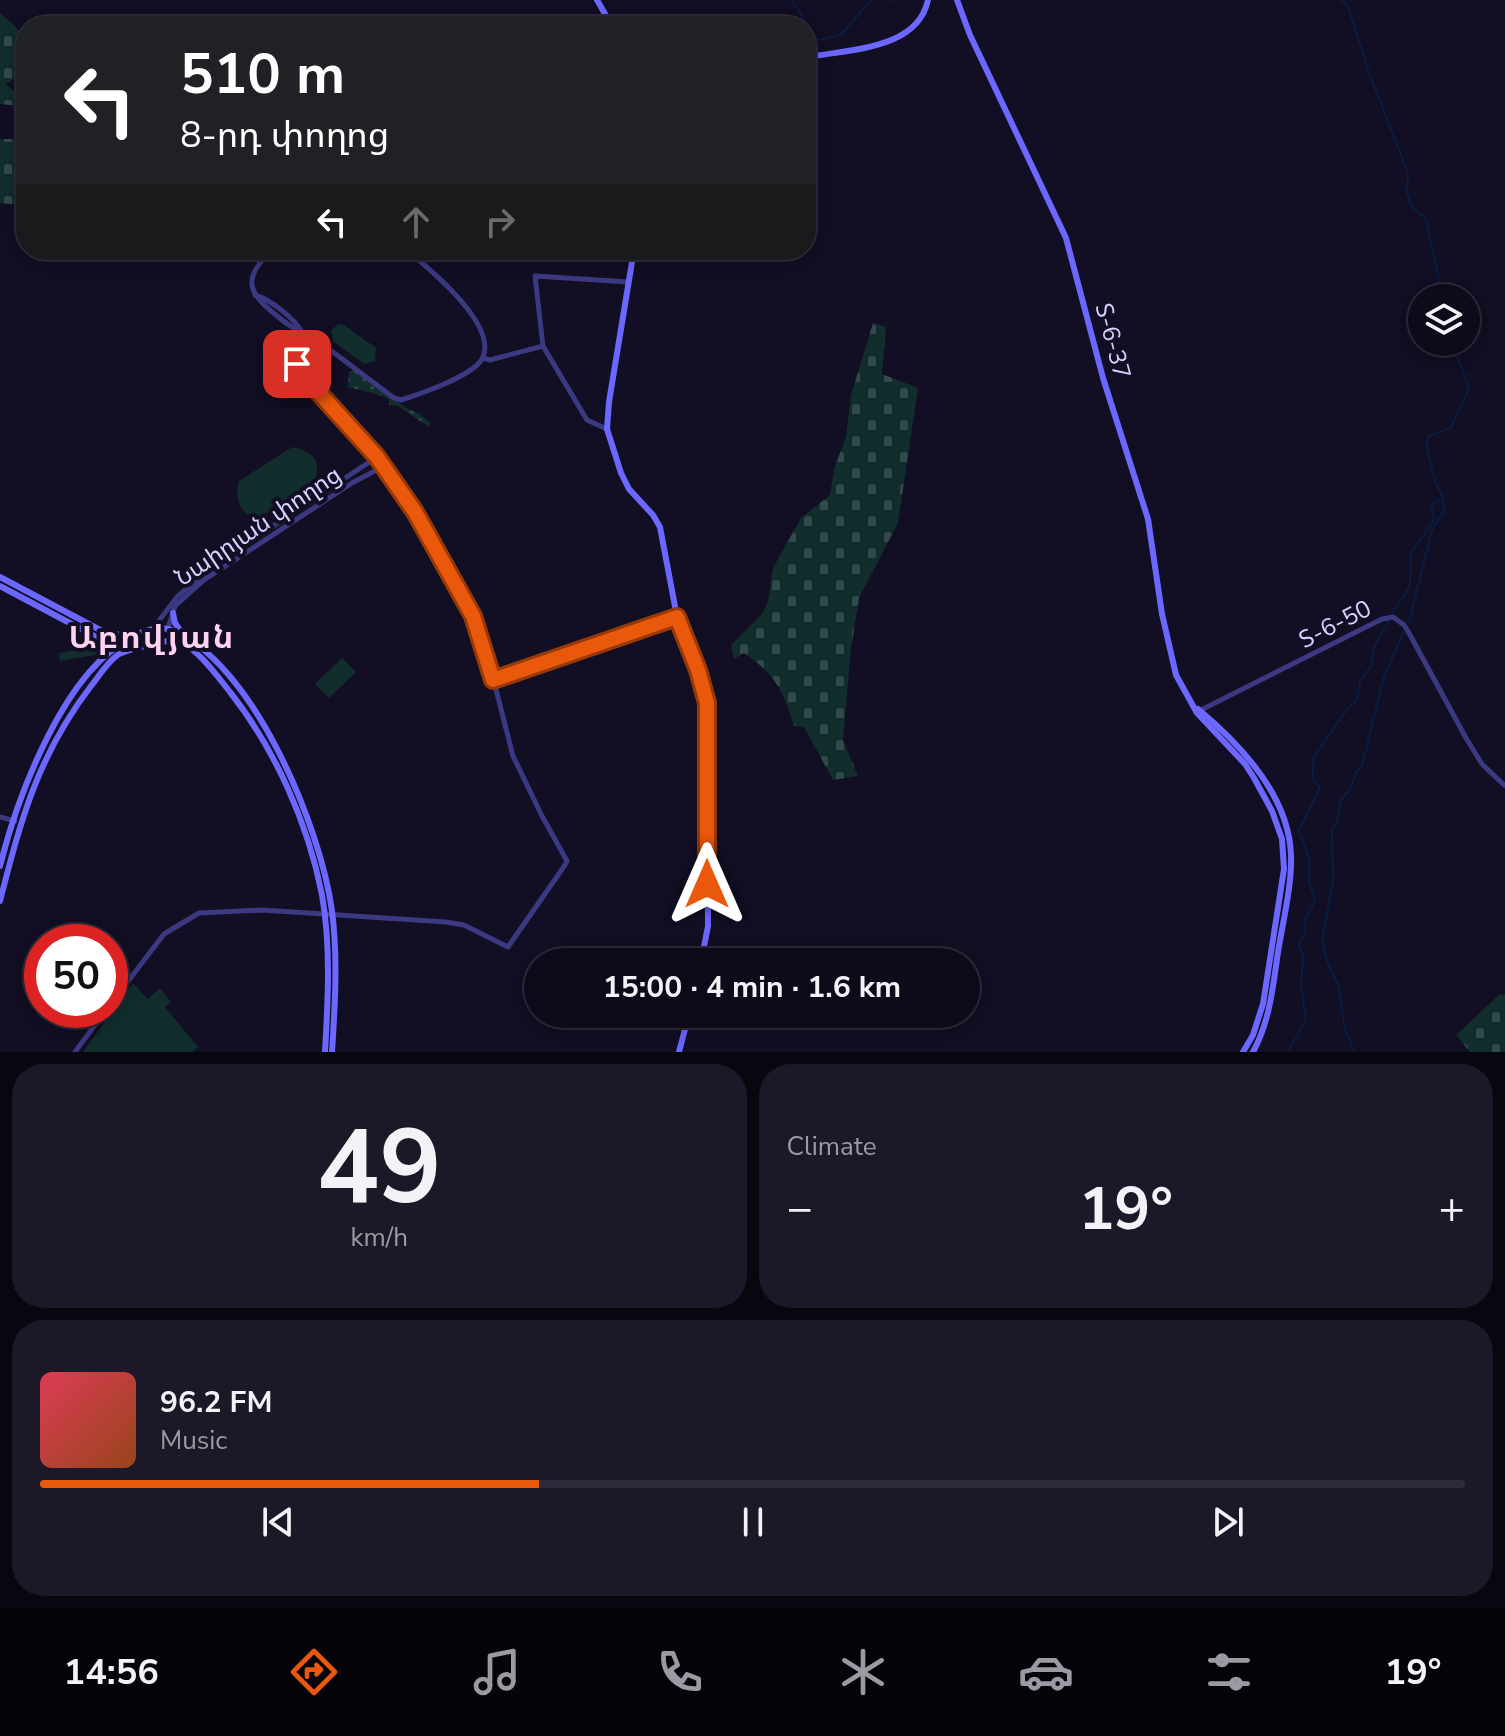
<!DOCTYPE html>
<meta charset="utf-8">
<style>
body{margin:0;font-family:"Nunito Sans","Noto Sans Armenian",sans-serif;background:#1c1827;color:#f1f3f6;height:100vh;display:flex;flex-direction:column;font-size:30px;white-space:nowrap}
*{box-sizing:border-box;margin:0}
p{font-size:26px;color:#9b9aa2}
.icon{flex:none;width:44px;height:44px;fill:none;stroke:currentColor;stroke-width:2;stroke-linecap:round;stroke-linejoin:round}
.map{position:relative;height:1052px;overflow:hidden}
.side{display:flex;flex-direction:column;gap:12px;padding:12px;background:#08060e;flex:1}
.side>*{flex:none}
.top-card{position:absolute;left:16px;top:16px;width:800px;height:244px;border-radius:32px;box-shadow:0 4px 20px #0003,0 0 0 2px #2e2b39;background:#202124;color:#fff;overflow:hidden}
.controls{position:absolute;left:1408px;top:284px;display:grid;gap:16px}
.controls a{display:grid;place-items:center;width:72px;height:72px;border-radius:50%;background:#0e0a1a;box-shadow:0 4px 20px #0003,0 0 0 2px #2e2b39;font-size:40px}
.speed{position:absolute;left:24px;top:924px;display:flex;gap:16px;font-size:40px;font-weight:700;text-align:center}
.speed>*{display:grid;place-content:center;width:104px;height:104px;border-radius:50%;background:#0e0a1a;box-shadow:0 4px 20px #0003,0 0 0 2px #2e2b39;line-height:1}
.speed .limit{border:12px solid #d22;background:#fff;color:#111}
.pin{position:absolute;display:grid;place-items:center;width:68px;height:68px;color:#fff;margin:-34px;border-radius:16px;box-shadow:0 4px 12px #0006}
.me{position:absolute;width:88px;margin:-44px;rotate:0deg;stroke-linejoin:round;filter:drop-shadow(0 0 6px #0008)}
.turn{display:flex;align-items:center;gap:28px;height:168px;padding:0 32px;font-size:36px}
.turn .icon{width:104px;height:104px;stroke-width:2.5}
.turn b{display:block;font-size:56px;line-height:68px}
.lanes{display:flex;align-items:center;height:76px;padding:0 32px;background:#0003;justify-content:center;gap:40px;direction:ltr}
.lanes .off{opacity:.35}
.big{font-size:60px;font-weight:700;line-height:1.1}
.side .tile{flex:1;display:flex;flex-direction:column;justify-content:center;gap:12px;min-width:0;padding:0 28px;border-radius:32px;background:#1c1827}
.side .dial{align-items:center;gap:0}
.dial b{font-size:104px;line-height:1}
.song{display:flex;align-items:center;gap:24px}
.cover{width:96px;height:96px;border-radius:12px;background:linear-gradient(135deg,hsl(350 70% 55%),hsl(20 70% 35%))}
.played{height:8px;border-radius:4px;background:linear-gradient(90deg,#ea580c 35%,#2e2b39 35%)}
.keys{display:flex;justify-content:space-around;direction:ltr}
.heat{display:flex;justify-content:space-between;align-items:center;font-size:44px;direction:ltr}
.side .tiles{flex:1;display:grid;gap:12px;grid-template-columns:1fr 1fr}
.tile:last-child{grid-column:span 2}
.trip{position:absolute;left:524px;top:948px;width:456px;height:80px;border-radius:40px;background:#0e0a1a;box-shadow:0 4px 20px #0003,0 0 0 2px #2e2b39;font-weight:700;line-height:80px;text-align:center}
.menu{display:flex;height:128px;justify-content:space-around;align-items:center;background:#06040a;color:#9b9aa2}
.menu .icon{width:56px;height:56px}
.menu .on{color:#ea580c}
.menu b{font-size:36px;color:#f1f3f6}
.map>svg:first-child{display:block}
.grass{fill:url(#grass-dots)}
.cemetery{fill:url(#cemetery-stones)}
.park{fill:#112d2c}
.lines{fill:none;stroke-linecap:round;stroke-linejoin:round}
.stream{stroke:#091d41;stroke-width:2}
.tertiary{stroke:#3c3983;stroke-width:5}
.secondary{stroke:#6c67ff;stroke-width:6}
.route-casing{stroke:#983908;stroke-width:20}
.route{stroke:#ea580c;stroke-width:14}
.labels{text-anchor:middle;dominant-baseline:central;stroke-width:8;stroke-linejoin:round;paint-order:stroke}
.street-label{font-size:24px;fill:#d6d0ff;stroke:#120e23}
.district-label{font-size:32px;font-weight:bold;letter-spacing:2px;fill:#ffd2ef;stroke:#120e23}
</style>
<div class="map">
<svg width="1505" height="1052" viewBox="0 0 1505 1052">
<defs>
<pattern id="grass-dots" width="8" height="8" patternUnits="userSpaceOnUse" patternTransform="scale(2)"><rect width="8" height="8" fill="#112d2c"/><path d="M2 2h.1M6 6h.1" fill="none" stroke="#334a4c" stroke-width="1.8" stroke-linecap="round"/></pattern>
<pattern id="cemetery-stones" width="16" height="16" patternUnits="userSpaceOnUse" patternTransform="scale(2)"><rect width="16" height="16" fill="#112d2c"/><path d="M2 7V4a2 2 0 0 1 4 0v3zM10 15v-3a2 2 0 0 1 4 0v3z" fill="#334a4c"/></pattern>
</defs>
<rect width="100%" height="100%" fill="#120e23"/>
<g class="grass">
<path d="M353,370L408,409L418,413L431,423L429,427L398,406L389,405V400L384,396L348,387L349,372Z"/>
<path d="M365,470L222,564L179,597L220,563Z"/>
</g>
<g class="cemetery">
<path d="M0,13C26,34 26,37 26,71L6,84L20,96L18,106L0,104Z"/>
<path d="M0,139H26V206L0,203Z"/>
<path d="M873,323L886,327L882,374L918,388L898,523L859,598L851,648L843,740L858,776L833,780L804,727L794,726C782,689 776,675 744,653L734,659L731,645L762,614L768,601L773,568L801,518L830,495L834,469L846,437L851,395Z"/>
<path d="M1505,994V1052H1470L1456,1035L1499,995Z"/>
</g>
<g class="park">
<path d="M339,324L344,325L376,348L375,361L364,364L333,341L331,330Z"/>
<path d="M307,339H312L333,355L328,364L324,392L301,364L304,343Z"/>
<path d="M292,447C314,452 321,459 315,482C304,488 271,513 261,515C238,520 235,496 239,481Z"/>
<path d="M95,647L97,651L96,655L60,661L59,653Z"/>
<path d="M342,658L356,672L329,698L315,684Z"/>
<path d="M133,983L148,999L160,988L171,1002L165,1007L198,1047L193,1052H83Z"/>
</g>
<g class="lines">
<g class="stream">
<path d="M791,0L801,14L804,26"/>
<path d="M891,0H895"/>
<path d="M1342,0L1348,6L1369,73L1408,173L1407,192L1411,206L1426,219L1443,298"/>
<path d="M806,33L819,40L842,34L871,0"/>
<path d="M1393,612L1410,586L1411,553L1433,522L1434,516L1431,506L1442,498"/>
<path d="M1409,622L1432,530L1444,511L1443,498L1434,478L1427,446L1428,436L1451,428L1469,388L1452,342"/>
<path d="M1288,1052L1306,1020L1301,987L1303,957L1299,945L1306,930L1304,921L1315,901L1309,881L1310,860L1299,831L1320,787L1312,780L1314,757L1346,711L1357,700L1360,681L1372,665L1373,649L1389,621"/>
<path d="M1354,1052L1345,1029L1338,985L1328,964L1322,939L1333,882L1332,830L1337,823L1341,800L1351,788L1356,772L1362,766L1384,677L1403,633"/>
</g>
<g class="tertiary">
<path d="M272,250C243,277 246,292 276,315C284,322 292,328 302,332"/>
<path d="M255,295C271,300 294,318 302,332"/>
<path d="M483,358L490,360L543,346"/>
<path d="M607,429L587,420L543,346L535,276L628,282"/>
<path d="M168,628L175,606L204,580L352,483L384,466"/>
<path d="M152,630L177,597L218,562L377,457"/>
<path d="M493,680L677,617"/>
<path d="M1197,712L1382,619L1393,617L1404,625L1409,633L1466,738L1482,764L1504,785"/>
<path d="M0,817L15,821"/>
<path d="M110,1005L164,934L199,913L262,910L446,922L464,925L508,947L565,865L567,861L542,816L513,756L490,666L473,616L415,512L377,457L298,367L301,341L306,337H313L394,398L401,400C420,394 476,375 483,357C497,324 429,268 406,250"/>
<path d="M75,1052L106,1010"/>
</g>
<g class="secondary">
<path d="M597,0L612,26"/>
<path d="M957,0L970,35L1066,238L1103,378L1148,519L1162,614L1176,675L1197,713L1245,764L1254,778L1272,811L1282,839L1284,869L1263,1004L1253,1035L1243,1052"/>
<path d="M611,23L628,26"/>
<path d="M806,55L815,56C854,49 918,48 928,0"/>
<path d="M634,250L609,402L607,429L621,473L629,489L653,515L660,527L677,617L707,703L708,926L701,962"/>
<path d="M0,577L102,631C112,633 120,636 130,635C143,634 158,624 169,630"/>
<path d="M0,586L98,638L134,648"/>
<path d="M173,613L175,623L182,633"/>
<path d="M169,629C253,660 321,828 332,911C338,957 335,1006 332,1052"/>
<path d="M1198,709C1240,744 1289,796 1291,855C1292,886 1283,921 1278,952C1273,986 1270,1021 1253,1052"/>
<path d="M0,866C17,798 65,667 133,638"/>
<path d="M0,901C21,819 38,755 91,686C99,676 108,661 119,654C128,650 139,648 148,645C158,643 168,639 178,642C198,648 217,676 230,692C275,749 308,823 322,895C331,946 328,1001 325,1052"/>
<path d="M679,1052L689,1014"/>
</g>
</g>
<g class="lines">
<g class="route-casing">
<path id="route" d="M297,364L302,374L377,457L415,512L473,616L493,680L677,617L698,670L707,703V884"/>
</g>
<use href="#route" class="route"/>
</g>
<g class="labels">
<g class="street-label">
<text transform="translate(1113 341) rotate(75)">Տ-6-37</text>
<text transform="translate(258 526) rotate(-34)">Նաիրյան փողոց</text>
<text transform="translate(1335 624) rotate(-27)">Տ-6-50</text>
</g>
<g class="district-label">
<text x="152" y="637">Աբովյան</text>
</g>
</g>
</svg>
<div class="controls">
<a><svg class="icon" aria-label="layers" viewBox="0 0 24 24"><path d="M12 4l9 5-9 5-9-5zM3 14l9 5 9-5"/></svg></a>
</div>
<div class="speed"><div class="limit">50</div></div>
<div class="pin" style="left:297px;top:364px;background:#d93025"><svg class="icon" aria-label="arrive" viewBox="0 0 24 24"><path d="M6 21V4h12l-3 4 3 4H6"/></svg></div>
<svg class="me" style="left:707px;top:884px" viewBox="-20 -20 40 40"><path d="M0-17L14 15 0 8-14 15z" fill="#ea580c" stroke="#fff" stroke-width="4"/></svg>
<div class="trip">15:00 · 4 min · 1.6 km</div>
<div class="top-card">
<div class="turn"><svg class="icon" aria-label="left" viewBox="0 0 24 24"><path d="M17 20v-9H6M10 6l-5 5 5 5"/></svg><div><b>510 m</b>8-րդ փողոց</div></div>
<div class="lanes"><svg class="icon" aria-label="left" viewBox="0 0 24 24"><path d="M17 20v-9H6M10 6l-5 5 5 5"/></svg><svg class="icon off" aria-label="ahead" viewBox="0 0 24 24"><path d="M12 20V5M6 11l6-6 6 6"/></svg><svg class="icon off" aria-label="right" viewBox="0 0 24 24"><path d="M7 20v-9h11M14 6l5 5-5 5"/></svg></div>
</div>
</div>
<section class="side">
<div class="tiles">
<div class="tile dial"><b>49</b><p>km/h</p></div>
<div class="tile"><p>Climate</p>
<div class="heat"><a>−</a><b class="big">19°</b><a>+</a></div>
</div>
<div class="tile">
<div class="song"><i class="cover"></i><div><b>96.2 FM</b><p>Music</p></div></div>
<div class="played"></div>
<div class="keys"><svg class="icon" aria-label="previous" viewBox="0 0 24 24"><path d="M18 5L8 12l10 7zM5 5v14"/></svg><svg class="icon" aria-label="pause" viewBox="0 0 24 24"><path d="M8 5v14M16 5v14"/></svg><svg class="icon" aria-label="next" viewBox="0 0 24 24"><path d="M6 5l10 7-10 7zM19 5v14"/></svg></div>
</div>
</div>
</section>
<nav class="menu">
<b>14:56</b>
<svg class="icon on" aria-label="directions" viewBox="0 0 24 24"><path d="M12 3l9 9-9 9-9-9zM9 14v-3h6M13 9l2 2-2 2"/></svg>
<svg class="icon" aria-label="music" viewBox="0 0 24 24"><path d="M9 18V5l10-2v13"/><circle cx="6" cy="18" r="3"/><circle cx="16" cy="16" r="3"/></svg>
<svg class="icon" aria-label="phone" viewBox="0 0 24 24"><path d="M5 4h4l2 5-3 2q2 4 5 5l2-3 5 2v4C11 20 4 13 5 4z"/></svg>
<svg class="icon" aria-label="climate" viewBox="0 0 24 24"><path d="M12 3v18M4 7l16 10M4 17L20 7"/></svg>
<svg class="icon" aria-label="car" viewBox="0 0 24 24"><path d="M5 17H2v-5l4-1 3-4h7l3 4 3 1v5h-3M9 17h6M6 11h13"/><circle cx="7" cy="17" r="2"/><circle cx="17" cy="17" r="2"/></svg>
<svg class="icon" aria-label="filters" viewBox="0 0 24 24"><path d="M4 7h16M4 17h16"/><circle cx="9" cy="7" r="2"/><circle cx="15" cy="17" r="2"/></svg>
<b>19°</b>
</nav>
